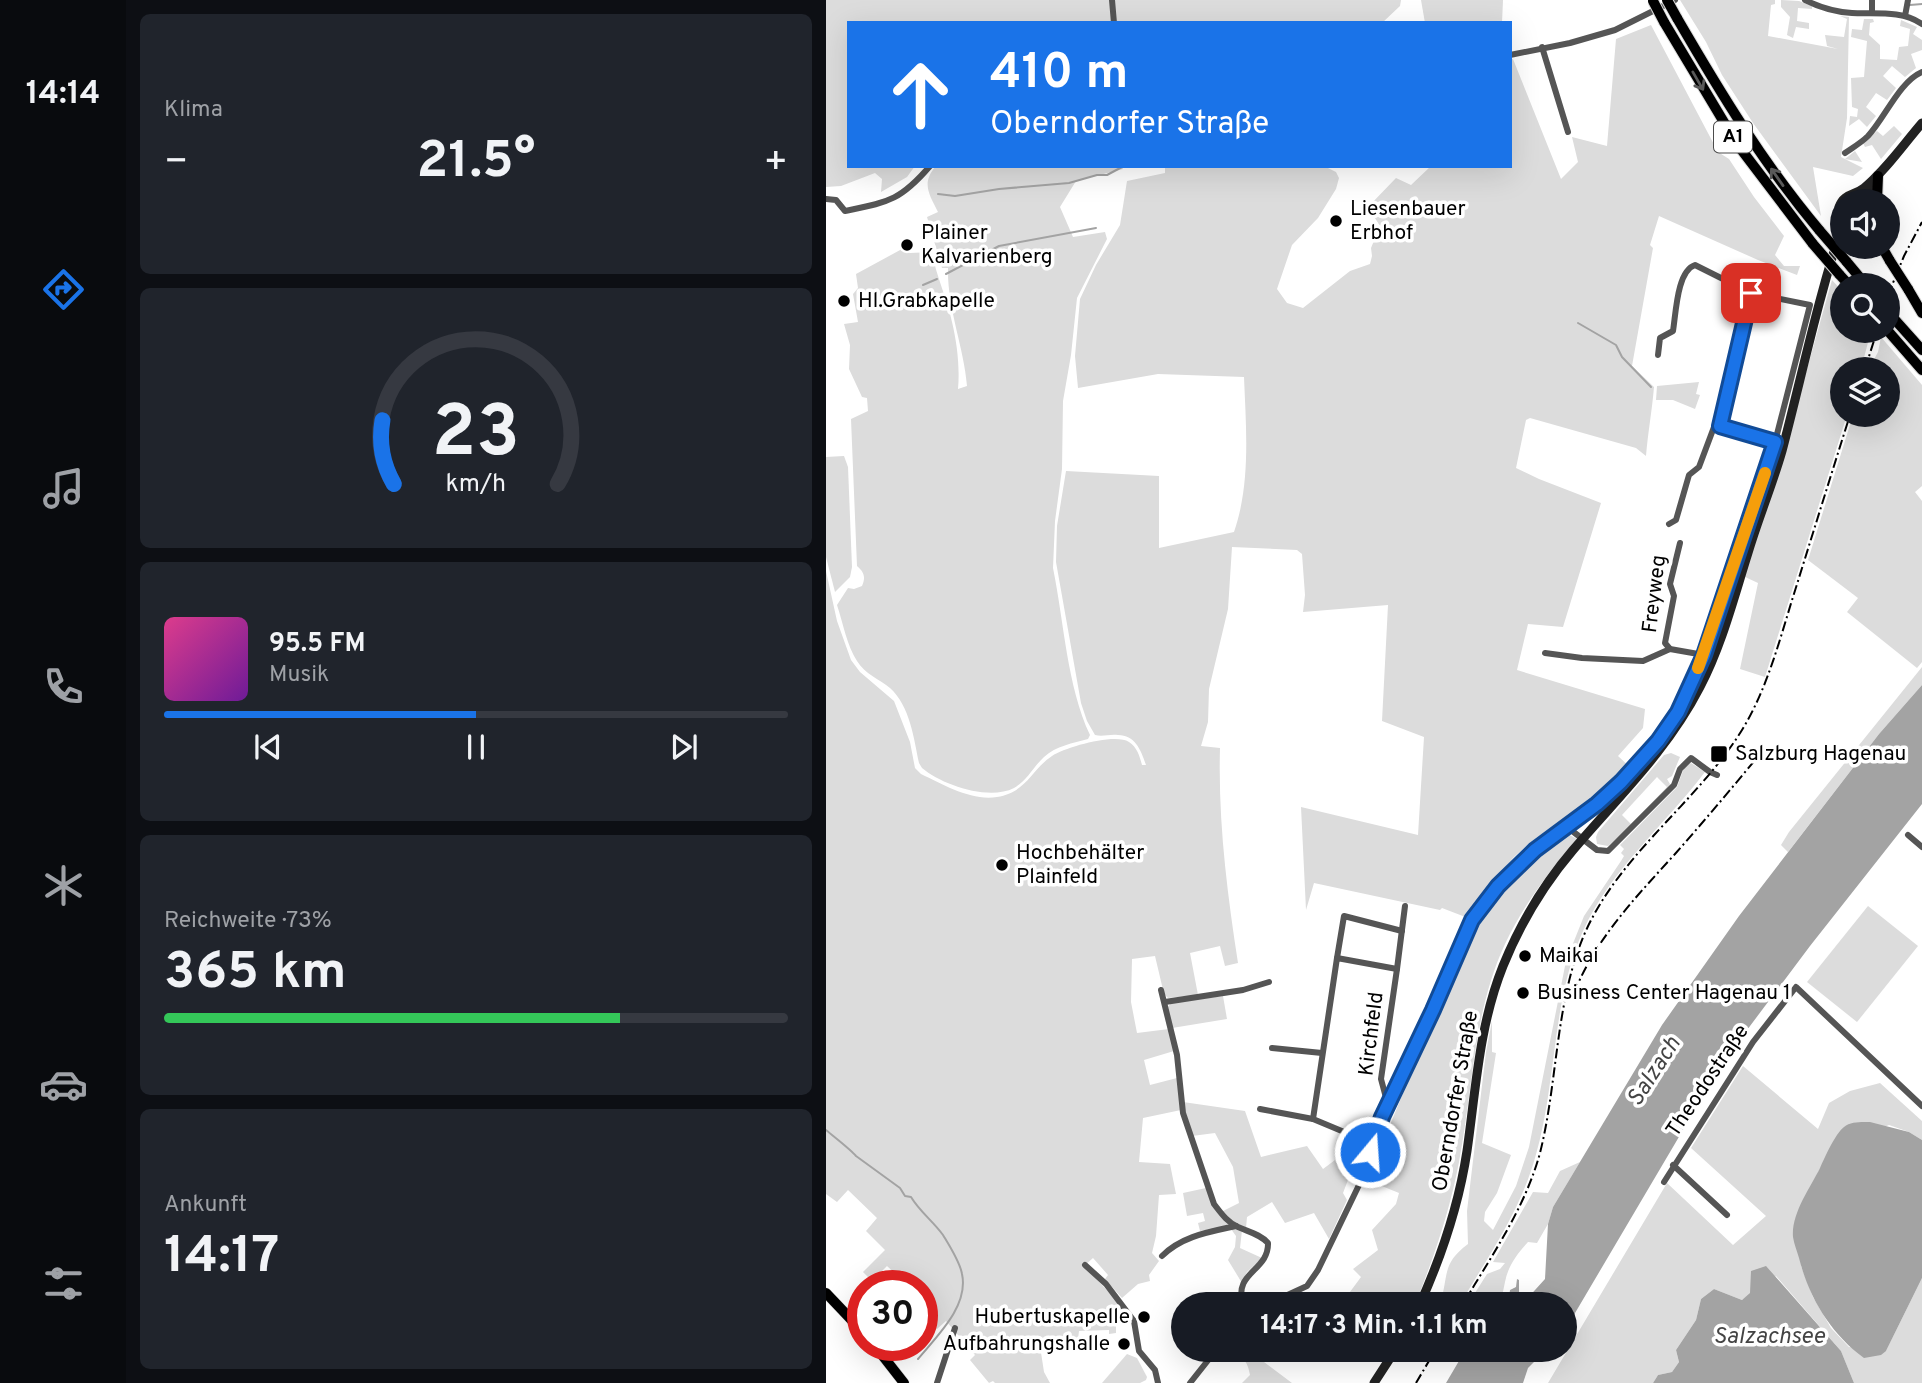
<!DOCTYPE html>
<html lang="de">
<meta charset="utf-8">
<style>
body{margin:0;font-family:Overpass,sans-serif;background:#20242c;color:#f1f3f6;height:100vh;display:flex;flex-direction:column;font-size:26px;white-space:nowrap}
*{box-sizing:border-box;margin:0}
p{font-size:23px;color:#9ea1a6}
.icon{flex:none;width:38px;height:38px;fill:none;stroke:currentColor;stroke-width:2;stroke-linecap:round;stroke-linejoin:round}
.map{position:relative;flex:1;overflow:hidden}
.drawer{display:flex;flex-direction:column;gap:14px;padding:14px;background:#0d0f14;width:700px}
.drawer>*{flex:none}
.top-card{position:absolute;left:21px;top:21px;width:665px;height:147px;border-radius:0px;box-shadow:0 7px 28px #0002;background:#1a73e8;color:#fff;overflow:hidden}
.tools{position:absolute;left:1004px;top:189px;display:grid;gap:14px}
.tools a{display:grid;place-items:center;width:70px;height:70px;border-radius:50%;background:#171b24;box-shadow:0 7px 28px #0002;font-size:35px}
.speed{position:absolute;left:21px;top:1270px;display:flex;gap:14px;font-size:35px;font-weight:700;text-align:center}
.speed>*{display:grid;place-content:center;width:91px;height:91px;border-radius:50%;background:#171b24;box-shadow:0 7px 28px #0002;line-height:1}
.speed .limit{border:10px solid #d22;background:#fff;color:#111}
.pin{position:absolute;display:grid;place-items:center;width:60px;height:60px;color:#fff;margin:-30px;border-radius:14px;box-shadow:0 4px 10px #0006}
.me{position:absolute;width:77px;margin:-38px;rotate:18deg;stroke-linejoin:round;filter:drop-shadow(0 0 5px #0008)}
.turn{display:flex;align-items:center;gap:24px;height:147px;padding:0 28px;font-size:32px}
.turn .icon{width:91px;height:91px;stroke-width:2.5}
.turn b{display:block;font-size:49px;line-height:60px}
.big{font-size:52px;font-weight:700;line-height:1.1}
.drawer .tile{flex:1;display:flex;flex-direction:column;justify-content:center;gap:10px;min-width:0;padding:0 24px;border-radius:10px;background:#20242c}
.drawer .dial{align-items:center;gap:0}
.dial svg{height:182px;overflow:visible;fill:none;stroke:#363941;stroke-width:7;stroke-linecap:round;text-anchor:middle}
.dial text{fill:#f1f3f6;stroke:none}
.song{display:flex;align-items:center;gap:21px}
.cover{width:84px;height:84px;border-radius:10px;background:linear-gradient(135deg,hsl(330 70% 55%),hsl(280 70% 35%))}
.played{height:7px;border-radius:4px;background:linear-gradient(90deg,#1a73e8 50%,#363941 50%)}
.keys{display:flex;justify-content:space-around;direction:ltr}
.heat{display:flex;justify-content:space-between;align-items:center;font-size:38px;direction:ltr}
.charge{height:10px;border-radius:5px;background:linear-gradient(90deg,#34c759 73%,#363941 0)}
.trip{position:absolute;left:345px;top:1292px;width:406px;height:70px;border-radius:35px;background:#171b24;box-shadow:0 7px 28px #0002;font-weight:700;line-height:70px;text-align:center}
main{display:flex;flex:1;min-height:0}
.dock{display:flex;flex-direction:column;width:126px;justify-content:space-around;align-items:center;background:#090b0e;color:#9ea1a6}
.dock .icon{width:49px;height:49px}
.dock .selected{color:#1a73e8}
.dock b{font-size:32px;color:#f1f3f6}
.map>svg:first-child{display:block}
.green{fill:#dcdcdc;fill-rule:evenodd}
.water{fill:#a3a3a3}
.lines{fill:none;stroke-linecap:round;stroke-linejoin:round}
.stream{stroke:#a3a3a3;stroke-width:2}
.primary-casing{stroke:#dbdbdb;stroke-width:11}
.highway-casing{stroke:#dbdbdb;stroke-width:12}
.street{stroke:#555;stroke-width:6}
.secondary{stroke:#222;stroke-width:9}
.primary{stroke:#000;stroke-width:10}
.highway{stroke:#000;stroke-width:10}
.rail{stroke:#000;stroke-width:2;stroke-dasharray:10 3.5 2 3.5;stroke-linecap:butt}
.highway-bridge-casing{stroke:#dbdbdb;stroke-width:12;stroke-linecap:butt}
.highway-bridge{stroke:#000;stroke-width:10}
.oneway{stroke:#595959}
.route-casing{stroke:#114b97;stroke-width:18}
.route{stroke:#1a73e8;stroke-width:12}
.slow{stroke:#f59e0b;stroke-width:12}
.poi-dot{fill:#000;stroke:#fff;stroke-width:2.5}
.labels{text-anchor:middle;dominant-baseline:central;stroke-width:7;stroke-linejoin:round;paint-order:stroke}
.shield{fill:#fff;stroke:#4c4c4c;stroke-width:2}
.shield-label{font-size:19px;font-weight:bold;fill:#000}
.poi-label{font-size:21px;fill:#000;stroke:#fff;text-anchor:start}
.street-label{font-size:21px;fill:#000;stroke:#fff}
.water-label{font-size:23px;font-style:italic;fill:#444;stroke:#fff}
</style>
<main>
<nav class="dock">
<b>14:14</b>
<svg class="icon selected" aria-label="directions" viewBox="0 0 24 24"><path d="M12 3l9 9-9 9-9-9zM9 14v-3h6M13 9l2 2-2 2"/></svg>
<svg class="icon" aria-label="music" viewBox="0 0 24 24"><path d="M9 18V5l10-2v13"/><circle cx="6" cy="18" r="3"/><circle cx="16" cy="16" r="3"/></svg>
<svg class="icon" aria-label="phone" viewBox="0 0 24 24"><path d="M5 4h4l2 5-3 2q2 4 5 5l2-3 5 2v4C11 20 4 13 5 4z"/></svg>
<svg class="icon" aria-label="climate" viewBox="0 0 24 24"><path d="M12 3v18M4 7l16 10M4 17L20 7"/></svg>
<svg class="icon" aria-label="car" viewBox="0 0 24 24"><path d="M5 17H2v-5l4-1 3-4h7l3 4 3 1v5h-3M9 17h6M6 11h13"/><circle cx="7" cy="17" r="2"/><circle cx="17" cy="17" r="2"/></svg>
<svg class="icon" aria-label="filters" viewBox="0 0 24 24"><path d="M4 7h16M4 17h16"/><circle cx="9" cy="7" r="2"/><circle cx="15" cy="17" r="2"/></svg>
</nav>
<section class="drawer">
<div class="tile"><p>Klima</p>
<div class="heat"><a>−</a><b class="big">21.5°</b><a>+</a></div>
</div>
<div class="tile dial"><svg viewBox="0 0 100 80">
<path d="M14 69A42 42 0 1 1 86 69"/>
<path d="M14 69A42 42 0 0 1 9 41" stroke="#1a73e8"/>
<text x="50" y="56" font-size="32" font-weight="700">23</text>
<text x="50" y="72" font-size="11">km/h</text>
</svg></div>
<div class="tile">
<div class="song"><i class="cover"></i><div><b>95.5 FM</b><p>Musik</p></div></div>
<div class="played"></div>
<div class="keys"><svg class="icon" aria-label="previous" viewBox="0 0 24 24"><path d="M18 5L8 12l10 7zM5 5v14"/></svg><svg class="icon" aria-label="pause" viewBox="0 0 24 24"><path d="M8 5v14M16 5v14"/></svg><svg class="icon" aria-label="next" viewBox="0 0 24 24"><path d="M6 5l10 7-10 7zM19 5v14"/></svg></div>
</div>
<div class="tile"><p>Reichweite · 73%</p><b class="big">365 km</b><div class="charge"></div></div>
<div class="tile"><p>Ankunft</p><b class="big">14:17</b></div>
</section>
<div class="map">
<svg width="1096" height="1383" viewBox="0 0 1096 1383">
<rect width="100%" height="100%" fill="#fff"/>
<g class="green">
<path d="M0,0H575L574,6L556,23H23V166H89L81,177L55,192L56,179L49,173L15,186L0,187Z"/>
<path d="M595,0H677L676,23H599Z"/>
<path d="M854,0H949V4L945,5L942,36L1012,49L1001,46L999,35L1018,37L1021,19L1014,16L1023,17L1021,118L1015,157L1019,159L1029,151L1036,162L1019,159L1037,168L1027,176L987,167L995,216L927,123L896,75L880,42Z"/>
<path d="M955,0L973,1L986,6V9L972,8L971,21L983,23V29L970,27L967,38L961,35L964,17L955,7Z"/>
<path d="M1038,19H1047L1048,22L1044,23L1043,35L1054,45V59L1071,60L1073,47L1082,46L1084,29L1074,26L1075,20L1091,27L1087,34L1096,40V50L1085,54L1090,68L1079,77L1066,66L1057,76L1070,88L1061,100L1050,93L1040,107L1050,116L1041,127L1033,119L1023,126L1024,116L1031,117L1032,109L1026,107L1025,78L1038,77L1041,41L1025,37L1026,29L1036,30Z"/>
<path d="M825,25L892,152L903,159L928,197L958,236L949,255L958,266H974L971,275L932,260L833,216L824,245L827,248L806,366L828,387C826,411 822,432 820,456L810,448L704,418L700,420L690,468L713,479L775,503L737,627L702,624L691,670L819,709L817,728L792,756L805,768L780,789L706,841L688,857L661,888L642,918L616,908L614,910L488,883L480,910L475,807L592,835L598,737L556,721L562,605L477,612L479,595L476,554L471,550L406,547L402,609L383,689L382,722L375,746L394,748C392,821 401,891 412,963L399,966L394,946L364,953L372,995L342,998L338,994L329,956L306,959L305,1002L311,1033L343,1029L348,1051L318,1060L324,1085L351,1078L355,1110L317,1118L313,1162L344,1164L350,1194L333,1195L330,1236L326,1253L333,1261L323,1275L324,1281L312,1284L296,1298L279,1279L282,1275L267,1258L258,1266L295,1305L298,1313L290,1322V1333L283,1334V1330L253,1331L252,1339L214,1346L218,1372L224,1383H169L167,1381L163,1383L144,1360L149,1355L120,1321L111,1329L99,1319L106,1311L96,1301V1286H82L61,1266L46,1281L37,1272L59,1250L40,1231L51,1218L22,1190L11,1202L0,1194V571L11,621L25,660L34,672L68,701L84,742L89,768L95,774C118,785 145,801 171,797C201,792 205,770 226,756C240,747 289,733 303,742C311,747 314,757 316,765H320C315,750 309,735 292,735C283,734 277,737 269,735L261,721L255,703L230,562L231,526L240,471L333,476V548L408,532C425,483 420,428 418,377L332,374L252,388L249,356L254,299L270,265L294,225L301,181L339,173V166H498L510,172L513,178L510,189L492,218L466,245L451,289L461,303L477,308L524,271L544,264L546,256L545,248L554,226L542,207L570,178L585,185L605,166H684V60L687,59L735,179L752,162L746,137L781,146L790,39Z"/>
<path d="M1068,126L1076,134L1055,159L1046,145L1039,147L1037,143L1051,131L1057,136Z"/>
<path d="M110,166H296L297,169L250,181L234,207L247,237L279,232L281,239L251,298L245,355L237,401L236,469L229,521L227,568C238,622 241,686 264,735L262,739C247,743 230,746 218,757C207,767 201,781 188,788C163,801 116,785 96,768L93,763C88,739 84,706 64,688C53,679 39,674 31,661C21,646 17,623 11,605L22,588L28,589L36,586C40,577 38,572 31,566L25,419L42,411L41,398L36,397L23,369L24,345L18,324L32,322L27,294L32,288L30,274L76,249L84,253L106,252C110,276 121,298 126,322C131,343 134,367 132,389L141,386C138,347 121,308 122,268H116L101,217L112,212C103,194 95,183 110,166Z"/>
<path d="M1006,280L1017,292V331H1045L1035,369H1017V415H1021L939,677L914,669L932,583L917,576L956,458Z"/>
<path d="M1055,337L1096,385V486L1089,492L1096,501V662L1091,668L1021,612L1032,598L982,560L1027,415H1062V369H1043L1052,352Z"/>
<path d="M873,382L870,394L874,395L869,409L847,400H830L831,386Z"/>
<path d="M18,456L22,467L26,567L24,577L9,592L0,557V457Z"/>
<path d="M1096,667V685L1053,734L962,852L955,845L963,832Z"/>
<path d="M845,753L854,757L846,776L841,779L844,784L842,787L804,827L782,846L771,844L770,837L772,832L838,755ZM831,777L841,787L805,824L796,815Z"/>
<path d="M865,763L879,772C839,825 785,869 757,931C725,1003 731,1084 709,1158C694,1211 662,1257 634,1304H614C623,1276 615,1264 642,1244L641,1211L660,1052L666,1021V1052L670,1053L656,1143L685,1155L671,1193L659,1212L658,1221L667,1230L690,1186L703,1147L740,961L758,916L795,861L798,856L795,853L798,849L794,845L851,787L858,768Z"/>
<path d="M740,833L751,839C723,871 697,906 679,944C647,1013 647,1089 633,1162C624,1210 608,1258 589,1304H509L521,1296L535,1277L527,1269L552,1250L546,1230L570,1204L573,1193L541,1180L552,1142H557L580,1086L577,1082C591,1052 605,1023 619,994C629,973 636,950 646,929C667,890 704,856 740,833Z"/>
<path d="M1042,906L1092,946L1031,1022L981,982Z"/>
<path d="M397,996L401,1019L346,1028L342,1007L345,1003Z"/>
<path d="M917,1066L992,1129L1003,1103L1024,1091L1054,1083L1096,1121V1140L1083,1132L1063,1125L1003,1151L973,1210L975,1266L987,1297L1005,1328L1023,1347L1060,1351L1096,1278V1383H1028L1015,1351L950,1276L916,1300L888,1289L875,1299L870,1320L850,1350L853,1362L846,1372L832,1375L827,1383H722L841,1183L907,1245L940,1216L865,1148Z"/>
<path d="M357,1102L419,1111L435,1157L481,1146L497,1169L509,1160L522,1180L517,1193L521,1200L503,1239L488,1213L459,1223L446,1202L421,1217L420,1228L411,1224L395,1212L413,1203L407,1167L389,1133L366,1136Z"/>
<path d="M754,1162L727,1207L722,1224L711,1243L702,1242C691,1254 682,1266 679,1282C677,1291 677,1296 671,1304H642L661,1274L674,1269L679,1263L667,1262L707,1192L722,1193L734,1171Z"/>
<path d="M380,1188L402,1224L399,1227L374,1231L372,1223L379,1221L377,1213L361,1216L357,1193Z"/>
<path d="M405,1229L416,1230L414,1248L436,1258L421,1272L416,1283L402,1260L409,1247L410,1236Z"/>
<path d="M409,1349H433L438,1362L466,1383H416L424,1375C421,1357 416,1362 409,1349Z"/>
<path d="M301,1354L311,1358L321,1377L320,1380L314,1383H276Z"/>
</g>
<g class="water">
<path d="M1096,685V804L984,946L924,1026L870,1108L739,1330L738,1304H682L684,1290L690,1287L691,1279L693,1280V1294H697L699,1301L719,1279L722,1224L727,1207L836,1025L913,916L1053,734Z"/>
<path d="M1044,1122L1083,1132L1096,1140V1278L1060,1351L1055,1355L1038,1358C1005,1334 983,1298 973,1258C971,1251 968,1244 967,1237C965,1214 984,1188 994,1168C999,1157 1009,1134 1018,1127C1025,1121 1037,1122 1044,1122Z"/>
<path d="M940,1266L1015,1351L1028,1383H827L832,1375L846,1372L853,1362L850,1350L870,1320L875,1299L888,1289L916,1300L924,1293L925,1271Z"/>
<path d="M640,1349H721L702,1368L697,1383H620Z"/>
</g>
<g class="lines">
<g class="stream">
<path d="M1084,5L1096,4"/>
<path d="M112,194L129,196L173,189L243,183L271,175H281L296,167"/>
<path d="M120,274L173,246L270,228"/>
<path d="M97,285L111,279"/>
<path d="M752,323L790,345L796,357L825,387"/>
<path d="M0,1130C8,1137 24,1149 30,1156L74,1188L79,1196L85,1197C94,1212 107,1221 117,1235C123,1245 134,1262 136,1274C143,1306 111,1336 92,1359"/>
</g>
<g class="primary-casing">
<g id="primary">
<path d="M0,1293L37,1332"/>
<path d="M49,1346L78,1383"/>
</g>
</g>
<g class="highway-casing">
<g id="highway">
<path d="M851,18C894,92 938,165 994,231"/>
<path d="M838,22L911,144L987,244"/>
<path d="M1051,201L1052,176"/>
<path d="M1056,247L1064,261"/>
<path d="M1020,261L1040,285"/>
<path d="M1013,274L1023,285"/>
<path d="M1082,289L1096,313"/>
<path d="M1062,312L1096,350"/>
<path d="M1062,331L1096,370"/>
</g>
</g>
<g class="street">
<path d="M286,0L288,23"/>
<path d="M979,0C993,7 1010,12 1026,13C1050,14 1076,10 1096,24"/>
<path d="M1046,0V13"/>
<path d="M1079,16L1082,0"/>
<path d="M716,47L742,132"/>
<path d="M684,55L744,43L789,30L849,0"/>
<path d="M1019,153C1026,148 1035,143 1042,136C1059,118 1073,82 1096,72"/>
<path d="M0,199L10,200L19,211C62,202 74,201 104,166"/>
<path d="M925,293L894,427L949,442"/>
<path d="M843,524L850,520L863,475L873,467L888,427H894"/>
<path d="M854,543L844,584L848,596L839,643L844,649L878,655"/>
<path d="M719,653L756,658L817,661L844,649"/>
<path d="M741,827L771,850L782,851L848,785L854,769L865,758L884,772L891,775"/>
<path d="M1082,835L1096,847"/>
<path d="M511,958L518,916L576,931"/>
<path d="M571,969L579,906"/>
<path d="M335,990L351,1055L357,1113L388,1204C395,1213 401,1222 412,1227C423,1232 434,1234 442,1243C443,1271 407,1272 417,1304"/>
<path d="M339,1002L417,990L443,982"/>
<path d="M446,1048L496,1053"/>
<path d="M434,1109L487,1119"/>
<path d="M542,1160L523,1134L487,1119L511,958L571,969L555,1079L559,1094L563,1100"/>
<path d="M847,1165L901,1215"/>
<path d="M838,1182L927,1042L970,987L1096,1106"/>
<path d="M336,1256C356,1236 383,1232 410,1226"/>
<path d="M259,1265L280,1284L308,1321L313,1351L329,1370L332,1383"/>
<path d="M442,1304L481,1286L492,1270L533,1185L556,1117L607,1010L646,921L672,886L709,850L771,804L795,782L832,741L852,712L878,655L949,442L984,305L925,293L869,265C851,271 850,313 847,331L834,338L832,355"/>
<path d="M22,1316L37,1297"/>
<path d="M53,1350C66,1353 77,1359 86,1346"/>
<path d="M111,1383L129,1328"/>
<path d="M364,1383L391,1349"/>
</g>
<g class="secondary">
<path d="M1041,200L1050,181"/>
<path d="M1017,219L1013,207C1018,193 1028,196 1038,188C1060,170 1077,145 1096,123"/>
<path d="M594,1304C616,1255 633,1204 641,1151C650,1088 653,1026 677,966C694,924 718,884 747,850C793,796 841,751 874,687C896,645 908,597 922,553C932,519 946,486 956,451C976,375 992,298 1017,223"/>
<path d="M548,1383L570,1349"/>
</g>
<use href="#primary" class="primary"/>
<use href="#highway" class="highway"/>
<g class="rail">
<path d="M1062,295L1078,256L1096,222"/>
<path d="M1039,369L1051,331"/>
<path d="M748,993C770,938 810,897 849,854C880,819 910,783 940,747"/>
<path d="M637,1304C666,1255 699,1208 714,1153C732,1081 729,1004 758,935C793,854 870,804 916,730C941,689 953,642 967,597C986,536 1005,475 1024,415"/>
<path d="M590,1383L610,1349"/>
</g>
<g class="highway-bridge-casing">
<g id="highway-bridge">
<path d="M841,0L851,18"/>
<path d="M827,1L838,22"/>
<path d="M994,231L1020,261"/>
<path d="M987,244L1013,274"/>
<path d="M1064,261L1082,289"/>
</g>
</g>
<use href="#highway-bridge" class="highway-bridge"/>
</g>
<defs><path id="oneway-shaft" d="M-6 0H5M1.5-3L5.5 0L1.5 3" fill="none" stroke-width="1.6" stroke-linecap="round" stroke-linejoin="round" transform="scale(1.75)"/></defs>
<g class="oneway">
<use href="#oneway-shaft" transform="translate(872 81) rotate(60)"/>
<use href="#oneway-shaft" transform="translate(951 177) rotate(-125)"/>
</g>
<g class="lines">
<g class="route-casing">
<path id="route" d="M544,1152L556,1117L607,1010L646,920L672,886L709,850L771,804L795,782L832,741L852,712L878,655L949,442L894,426L925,293"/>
</g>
<use href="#route" class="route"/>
<path class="slow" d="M872,668L939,473"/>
</g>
<g class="poi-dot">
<circle cx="510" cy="221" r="7"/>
<circle cx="81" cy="245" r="7"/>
<circle cx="18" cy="301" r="7"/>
<rect x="884" y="745" width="18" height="18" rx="3.5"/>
<circle cx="176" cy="865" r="7"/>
<circle cx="699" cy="956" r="7"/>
<circle cx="697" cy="993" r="7"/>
<circle cx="318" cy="1317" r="7"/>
<circle cx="298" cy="1344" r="7"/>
</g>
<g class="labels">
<rect class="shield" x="888" y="121.5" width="38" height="31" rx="5"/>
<g class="shield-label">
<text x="907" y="137">A1</text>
</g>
<g class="poi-label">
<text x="524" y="209">Liesenbauer<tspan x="524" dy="24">Erbhof</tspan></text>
<text x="95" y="233">Plainer<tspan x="95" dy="24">Kalvarienberg</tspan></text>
<text x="32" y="301">Hl.Grabkapelle</text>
<text x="909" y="754">Salzburg Hagenau</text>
<text x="190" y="853">Hochbehälter<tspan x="190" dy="24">Plainfeld</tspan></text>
<text x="713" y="956">Maikai</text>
<text x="711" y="993">Business Center Hagenau 1</text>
<text x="304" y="1317" text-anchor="end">Hubertuskapelle</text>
<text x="284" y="1344" text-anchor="end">Aufbahrungshalle</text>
</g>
<g class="street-label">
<text transform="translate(829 594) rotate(-83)">Freyweg</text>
<text transform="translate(546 1034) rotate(-83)">Kirchfeld</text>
<text transform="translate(882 1081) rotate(-56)">Theodostraße</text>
<text transform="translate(630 1101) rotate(-80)">Oberndorfer Straße</text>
</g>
<g class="water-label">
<text transform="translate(829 1072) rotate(-57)">Salzach</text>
<text x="943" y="1337">Salzachsee</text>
</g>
</g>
</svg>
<div class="tools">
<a><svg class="icon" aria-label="sound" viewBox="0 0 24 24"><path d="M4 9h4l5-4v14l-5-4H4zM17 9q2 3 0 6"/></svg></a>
<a><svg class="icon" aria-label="search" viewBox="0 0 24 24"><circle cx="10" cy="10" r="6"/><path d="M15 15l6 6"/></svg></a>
<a><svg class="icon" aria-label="layers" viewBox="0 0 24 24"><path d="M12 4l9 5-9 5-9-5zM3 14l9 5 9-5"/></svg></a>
</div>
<div class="speed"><div class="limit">30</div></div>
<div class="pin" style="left:925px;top:293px;background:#d93025"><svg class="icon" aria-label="arrive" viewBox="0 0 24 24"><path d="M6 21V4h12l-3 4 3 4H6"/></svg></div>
<svg class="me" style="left:544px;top:1152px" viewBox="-20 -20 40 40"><circle r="17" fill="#1a73e8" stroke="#fff" stroke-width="3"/><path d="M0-11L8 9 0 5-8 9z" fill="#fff"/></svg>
<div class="trip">14:17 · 3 Min. · 1.1 km</div>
<div class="top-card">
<div class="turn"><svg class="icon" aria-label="ahead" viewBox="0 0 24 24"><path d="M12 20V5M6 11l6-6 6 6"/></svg><div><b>410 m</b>Oberndorfer Straße</div></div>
</div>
</div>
</main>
